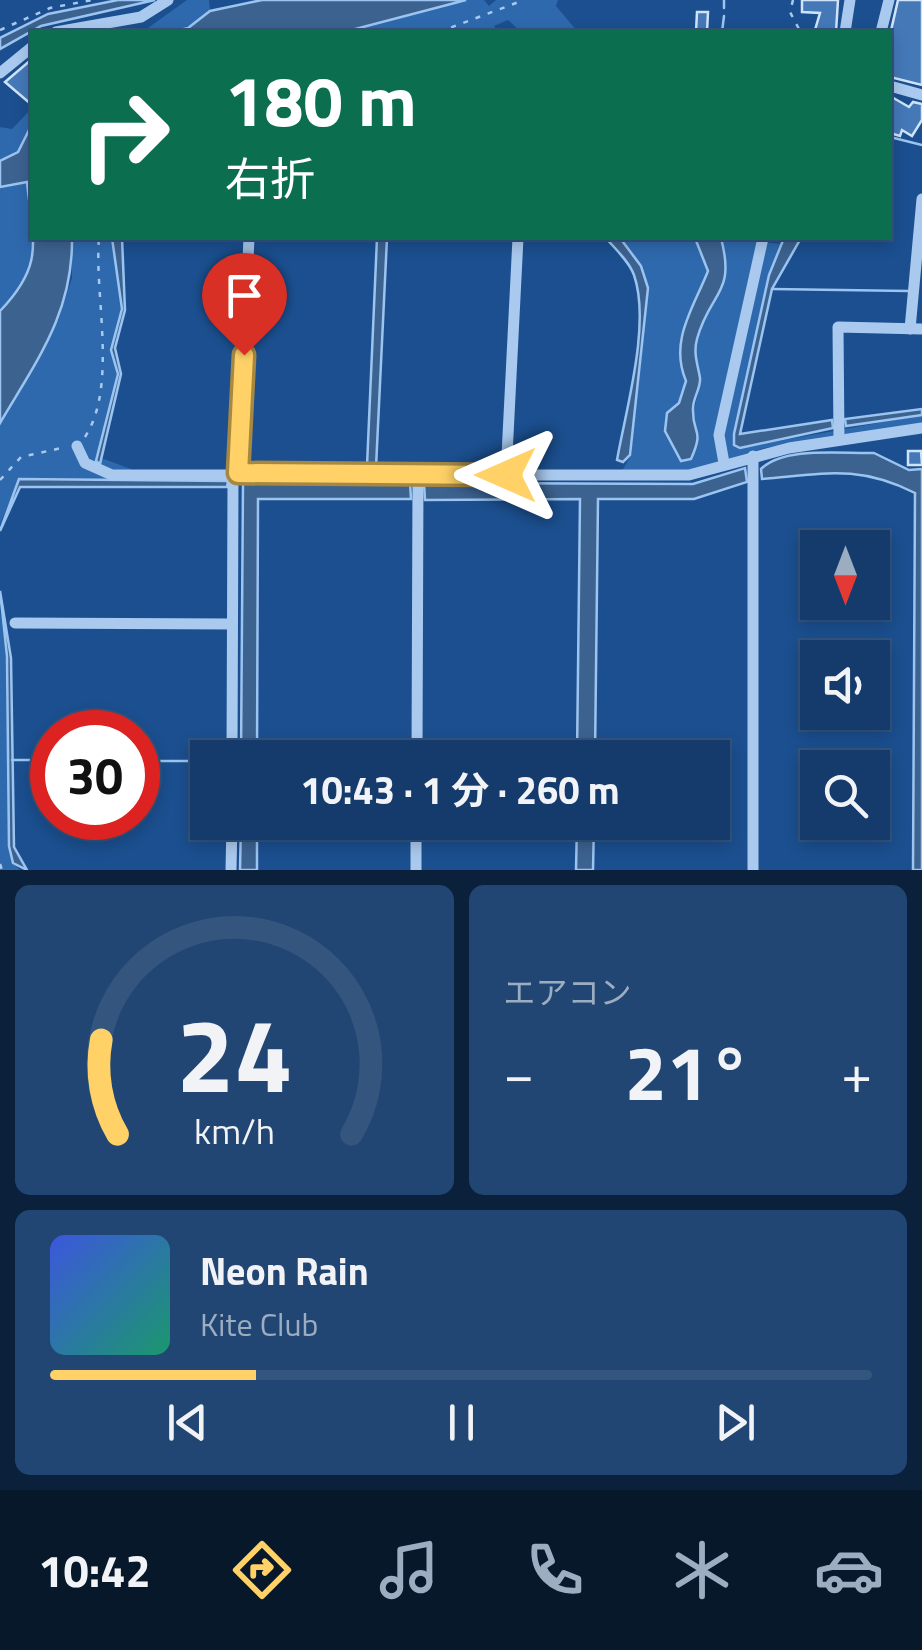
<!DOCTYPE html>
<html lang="ja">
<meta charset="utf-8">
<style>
body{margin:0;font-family:"Titillium Web","Noto Sans JP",sans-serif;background:#214673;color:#f1f3f6;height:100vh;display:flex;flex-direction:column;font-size:38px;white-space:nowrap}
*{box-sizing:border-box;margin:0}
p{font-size:32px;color:#9dadc1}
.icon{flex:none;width:55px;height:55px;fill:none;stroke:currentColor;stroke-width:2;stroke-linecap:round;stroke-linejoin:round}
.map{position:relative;height:870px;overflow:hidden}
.sheet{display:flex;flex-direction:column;gap:15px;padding:15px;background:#0b203b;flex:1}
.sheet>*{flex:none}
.top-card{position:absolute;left:30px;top:30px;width:862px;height:210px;border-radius:0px;box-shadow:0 5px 15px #0003,0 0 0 2px #33557e;background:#0b6e4f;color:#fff;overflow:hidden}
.needle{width:65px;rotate:180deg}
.buttons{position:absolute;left:800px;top:530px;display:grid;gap:20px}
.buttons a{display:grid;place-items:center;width:90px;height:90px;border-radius:0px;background:#143b6b;box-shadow:0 5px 15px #0003,0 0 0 2px #33557e;font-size:50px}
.speed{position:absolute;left:30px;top:710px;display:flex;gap:20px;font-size:50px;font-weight:700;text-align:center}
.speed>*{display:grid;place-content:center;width:130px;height:130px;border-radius:50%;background:#143b6b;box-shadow:0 5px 15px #0003,0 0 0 2px #33557e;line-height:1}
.speed .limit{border:15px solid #d22;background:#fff;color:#111}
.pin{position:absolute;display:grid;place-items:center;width:85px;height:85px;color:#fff;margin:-102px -42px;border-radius:50% 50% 50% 0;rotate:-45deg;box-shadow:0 0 10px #0007}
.pin .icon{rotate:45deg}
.me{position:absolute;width:110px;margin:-55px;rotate:270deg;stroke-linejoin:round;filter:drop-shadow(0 0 8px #0008)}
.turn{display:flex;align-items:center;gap:35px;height:210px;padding:0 30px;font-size:45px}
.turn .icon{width:130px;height:130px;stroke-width:2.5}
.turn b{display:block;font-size:70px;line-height:85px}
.big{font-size:75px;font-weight:700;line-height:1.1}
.sheet .card{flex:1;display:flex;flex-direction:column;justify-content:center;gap:15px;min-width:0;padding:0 35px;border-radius:15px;background:#214673}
.sheet .dial{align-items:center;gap:0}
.dial svg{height:260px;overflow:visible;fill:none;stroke:#33557e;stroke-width:7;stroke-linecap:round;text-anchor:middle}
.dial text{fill:#f1f3f6;stroke:none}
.song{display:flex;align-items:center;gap:30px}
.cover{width:120px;height:120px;border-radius:15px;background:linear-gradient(135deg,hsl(230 70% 55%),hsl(160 70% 35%))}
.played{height:10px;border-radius:5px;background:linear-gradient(90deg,#ffd166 25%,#33557e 25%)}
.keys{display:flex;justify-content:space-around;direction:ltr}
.heat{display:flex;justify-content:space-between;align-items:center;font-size:55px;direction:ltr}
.sheet .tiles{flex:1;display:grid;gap:15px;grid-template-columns:1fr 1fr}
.card:last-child{grid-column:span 2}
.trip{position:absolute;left:190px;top:740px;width:540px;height:100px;border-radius:0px;background:#143b6b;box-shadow:0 5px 15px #0003,0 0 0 2px #33557e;font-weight:700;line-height:100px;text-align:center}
.menu{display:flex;height:160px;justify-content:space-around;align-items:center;background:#08182b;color:#9dadc1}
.menu .icon{width:70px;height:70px}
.menu .current{color:#ffd166}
.menu b{font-size:45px;color:#f1f3f6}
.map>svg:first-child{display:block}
.green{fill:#2e69ad}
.water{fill:#3c6290;stroke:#9cc4f0;stroke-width:2.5}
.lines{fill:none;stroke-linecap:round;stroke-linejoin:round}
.stream{stroke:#9cc4f0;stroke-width:2.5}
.building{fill:#4478b7;stroke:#cfe3fa;stroke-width:2.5}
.path{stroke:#a9c9ee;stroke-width:2.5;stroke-dasharray:5 8;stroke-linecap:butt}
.minor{stroke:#a9c9ee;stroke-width:11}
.route-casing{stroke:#a68842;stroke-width:25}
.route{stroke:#ffd166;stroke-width:18}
</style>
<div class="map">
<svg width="922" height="870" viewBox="0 0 922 870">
<rect width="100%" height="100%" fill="#1b4f8f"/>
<g class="green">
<path d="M187,0H209L210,11L262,0L171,32H128L145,30Z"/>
<path d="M466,0H484L489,6L496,0H558L556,6L578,32H521L508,20L494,26L498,32H315Z"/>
<path d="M32,108V152L0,170V127L12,129Z"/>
<path d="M28,169L32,238L43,260L0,331V185Z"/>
<path d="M72,238H112L122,310L111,350L118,374L96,461L104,459L131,469L132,480L19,479L0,524V423L58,320L72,278Z"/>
<path d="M620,238H695L708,271C693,309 668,341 686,381L679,403L693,420C693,405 700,394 700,381C701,367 693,357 696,342C707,293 736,297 721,238L783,244L769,275L734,445L740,448L922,415V424L765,448L687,471H622L631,455L648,288L641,266Z"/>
<path d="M0,610L7,656L13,863L20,870H0Z"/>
</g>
<g class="water">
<path d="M118,0H155L41,26L0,49V38L48,14Z"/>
<path d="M262,0H466L344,32H171L188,28L210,11Z"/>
<path d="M32,124V238H72C73,313 37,360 0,423V311C45,264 33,242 27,182L0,187V161L18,152Z"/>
<path d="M112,238H122L125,310L115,348L121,374L100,464L96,461L118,374L111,350L122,309Z"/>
<path d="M377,238H387L376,467L367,466Z"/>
<path d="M606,238H620L641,266L648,288L630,455L623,462L617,460C626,409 651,324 634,275C629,261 615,249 606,238Z"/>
<path d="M695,238H721C736,295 710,291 697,339C693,354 698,365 700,378C701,388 693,398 693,408C692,436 705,427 691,459L681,461L665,431L667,413L679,403L686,381C669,341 693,309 708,271Z"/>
<path d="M784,238H801L772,289L740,434L832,420L833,428L740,448L734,445V434L769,275Z"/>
<path d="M922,409V415L846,426L845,419Z"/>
<path d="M874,453L909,470L922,469V870H913L915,493C857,464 823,474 762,479L761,469C785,446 842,454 874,453Z"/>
<path d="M745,468L747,482L694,499H598L595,757H577L580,499L425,500L424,483L693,484Z"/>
<path d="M19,479L228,481L227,487H20L0,531Z"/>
<path d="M410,482L411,499H258L257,757H241L243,483Z"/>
<path d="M0,591L11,658L14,847L27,870L13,863L9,846L7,656Z"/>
<path d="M241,823H257V870H240Z"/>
<path d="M577,823H594L593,870H576Z"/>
</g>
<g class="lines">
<g class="stream">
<path d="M724,0V8"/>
<path d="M722,32L724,16"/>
<path d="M890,137L922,145"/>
<path d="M772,289L909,291"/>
<path d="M12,760H52"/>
<path d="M138,761H208"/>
</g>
</g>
<g class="building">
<path d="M802,0H838L836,32L815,30L820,13L802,12Z"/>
<path d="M898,0H922V85L890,77V35Z"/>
<path d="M697,12H708L707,32H696Z"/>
<path d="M32,59V105L5,82Z"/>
<path d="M890,96L909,107L913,102L922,104V120L912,136L902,130L900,136L890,133Z"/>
<path d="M908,451H921L922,465H908Z"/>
</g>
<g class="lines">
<g class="path">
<path d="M793,0L790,12L800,31L806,32"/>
<path d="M0,30L50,8L92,0"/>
<path d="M439,32L524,0"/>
<path d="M85,437C118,386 94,295 99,238"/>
<path d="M0,480L21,457L66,447"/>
<path d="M0,864L2,870"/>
</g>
<g class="minor">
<path d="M56,32L141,17L168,0"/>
<path d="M845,32L850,0"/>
<path d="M881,32L889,0"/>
<path d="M0,73L32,47"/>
<path d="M890,86L922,95"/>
<path d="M910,329L922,199"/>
<path d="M839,440L838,327L922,329"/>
<path d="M77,446L85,463L112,475H689L789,448L922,428"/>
<path d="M724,463L719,435L763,238"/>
<path d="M506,475L518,238"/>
<path d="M15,623L232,624"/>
<path d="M232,758L233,480L238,473L249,238"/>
<path d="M417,758L418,475"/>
<path d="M231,870L232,822"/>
<path d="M416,870V822"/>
<path d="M753,870V456"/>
</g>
</g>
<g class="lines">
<g class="route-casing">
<path id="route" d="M244,355L238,473L506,475"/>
</g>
<use href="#route" class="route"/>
</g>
</svg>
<div class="buttons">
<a><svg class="needle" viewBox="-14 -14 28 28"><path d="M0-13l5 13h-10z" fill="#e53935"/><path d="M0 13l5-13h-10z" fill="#9dadc1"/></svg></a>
<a><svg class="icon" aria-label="sound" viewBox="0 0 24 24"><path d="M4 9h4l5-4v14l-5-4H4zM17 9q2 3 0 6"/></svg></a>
<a><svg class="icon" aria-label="search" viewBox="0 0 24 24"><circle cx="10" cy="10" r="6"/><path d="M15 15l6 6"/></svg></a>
</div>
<div class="speed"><div class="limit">30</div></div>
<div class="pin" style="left:244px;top:355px;background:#d93025"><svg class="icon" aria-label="arrive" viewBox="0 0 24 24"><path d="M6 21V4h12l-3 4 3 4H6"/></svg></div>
<svg class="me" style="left:506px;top:475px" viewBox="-20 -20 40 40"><path d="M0-17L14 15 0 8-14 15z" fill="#ffd166" stroke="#fff" stroke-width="4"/></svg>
<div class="trip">10:43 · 1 分 · 260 m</div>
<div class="top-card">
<div class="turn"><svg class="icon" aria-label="right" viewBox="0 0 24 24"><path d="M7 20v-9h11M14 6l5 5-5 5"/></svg><div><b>180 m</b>右折</div></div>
</div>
</div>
<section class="sheet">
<div class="tiles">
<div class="card dial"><svg viewBox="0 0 100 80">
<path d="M14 69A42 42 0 1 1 86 69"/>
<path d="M14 69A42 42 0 0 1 9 40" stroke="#ffd166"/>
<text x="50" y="56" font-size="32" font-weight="700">24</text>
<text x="50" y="72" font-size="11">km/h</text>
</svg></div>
<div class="card"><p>エアコン</p>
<div class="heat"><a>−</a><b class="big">21°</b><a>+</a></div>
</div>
<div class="card">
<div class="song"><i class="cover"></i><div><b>Neon Rain</b><p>Kite Club</p></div></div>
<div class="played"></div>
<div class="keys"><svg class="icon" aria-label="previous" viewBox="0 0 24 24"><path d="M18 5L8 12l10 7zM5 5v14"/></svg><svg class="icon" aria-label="pause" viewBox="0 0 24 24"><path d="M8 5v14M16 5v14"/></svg><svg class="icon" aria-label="next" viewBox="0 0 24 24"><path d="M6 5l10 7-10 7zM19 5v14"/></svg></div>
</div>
</div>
</section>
<nav class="menu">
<b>10:42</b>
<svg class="icon current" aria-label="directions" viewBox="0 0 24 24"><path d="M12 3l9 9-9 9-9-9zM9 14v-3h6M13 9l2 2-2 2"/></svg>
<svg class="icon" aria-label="music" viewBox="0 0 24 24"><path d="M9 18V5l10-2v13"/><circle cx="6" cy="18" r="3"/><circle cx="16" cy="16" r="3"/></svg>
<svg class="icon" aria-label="phone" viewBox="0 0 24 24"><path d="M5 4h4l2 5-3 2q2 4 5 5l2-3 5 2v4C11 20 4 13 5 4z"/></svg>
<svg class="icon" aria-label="climate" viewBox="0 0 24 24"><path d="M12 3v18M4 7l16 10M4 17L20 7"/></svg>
<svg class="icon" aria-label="car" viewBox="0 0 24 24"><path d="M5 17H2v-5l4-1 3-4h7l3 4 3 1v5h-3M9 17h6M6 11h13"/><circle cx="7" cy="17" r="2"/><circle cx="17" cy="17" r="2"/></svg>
</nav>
